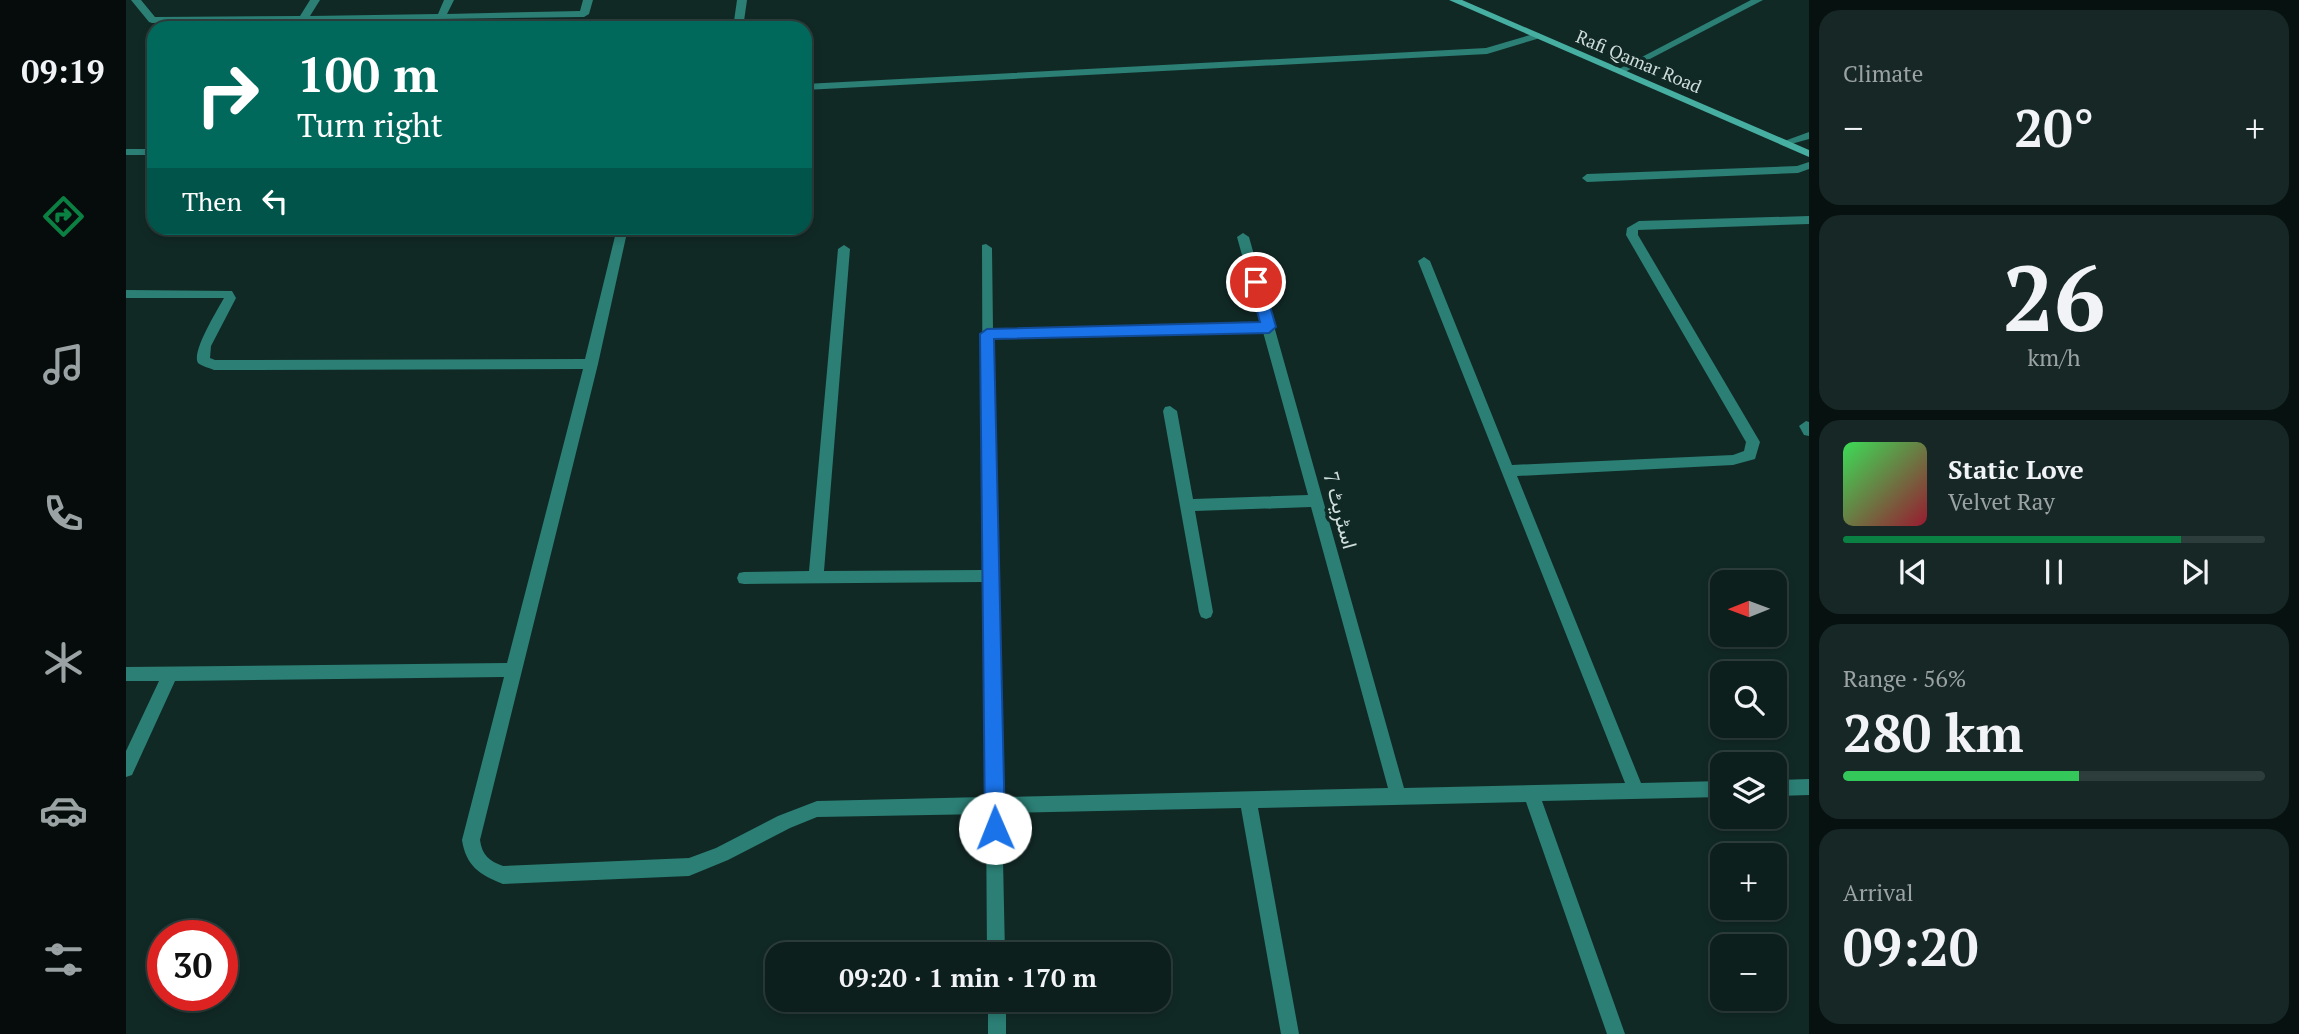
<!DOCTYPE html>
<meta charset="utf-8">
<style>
body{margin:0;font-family:"PT Serif",Vazirmatn,serif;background:#162725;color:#f1f3f6;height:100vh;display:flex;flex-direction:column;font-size:26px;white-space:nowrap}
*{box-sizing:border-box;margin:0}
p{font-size:23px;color:#9aa2a3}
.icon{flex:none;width:38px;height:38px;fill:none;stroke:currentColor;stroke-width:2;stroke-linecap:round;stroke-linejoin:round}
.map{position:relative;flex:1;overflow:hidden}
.panel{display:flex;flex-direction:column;gap:10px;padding:10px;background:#07110f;width:490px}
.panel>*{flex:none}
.top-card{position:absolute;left:21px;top:21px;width:665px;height:214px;border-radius:21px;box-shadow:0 4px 10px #0003,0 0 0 2px #2d3d3b;background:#00695c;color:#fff;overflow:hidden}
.needle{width:46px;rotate:269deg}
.controls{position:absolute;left:1584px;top:570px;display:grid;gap:14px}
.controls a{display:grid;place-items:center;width:77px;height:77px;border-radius:14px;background:#0d1f1c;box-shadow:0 4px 10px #0003,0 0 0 2px #2d3d3b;font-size:35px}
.speed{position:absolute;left:21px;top:920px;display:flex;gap:14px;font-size:35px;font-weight:700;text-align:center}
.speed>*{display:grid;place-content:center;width:91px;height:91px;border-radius:50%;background:#0d1f1c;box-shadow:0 4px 10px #0003,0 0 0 2px #2d3d3b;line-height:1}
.speed .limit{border:10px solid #d22;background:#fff;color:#111}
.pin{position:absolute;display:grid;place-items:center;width:60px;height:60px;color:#fff;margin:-30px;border:4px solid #fff;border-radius:50%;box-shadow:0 2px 7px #0007}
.me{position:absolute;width:77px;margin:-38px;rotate:359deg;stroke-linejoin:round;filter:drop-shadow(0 0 5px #0008)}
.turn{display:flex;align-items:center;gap:24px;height:147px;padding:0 35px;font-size:32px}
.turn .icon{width:91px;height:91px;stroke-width:2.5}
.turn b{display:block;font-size:49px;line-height:60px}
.then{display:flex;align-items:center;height:66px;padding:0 35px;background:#0003;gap:14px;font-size:26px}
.big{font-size:52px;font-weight:800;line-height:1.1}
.panel .tile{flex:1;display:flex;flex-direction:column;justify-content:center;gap:10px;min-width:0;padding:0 24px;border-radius:21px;background:#162725}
.panel .dial{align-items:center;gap:0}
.dial b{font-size:91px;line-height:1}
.song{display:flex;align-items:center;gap:21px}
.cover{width:84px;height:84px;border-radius:10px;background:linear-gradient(135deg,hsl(130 70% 55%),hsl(350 70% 35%))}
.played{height:7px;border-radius:4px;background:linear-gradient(90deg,#0b8043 80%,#2d3d3b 80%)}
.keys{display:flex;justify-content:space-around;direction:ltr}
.heat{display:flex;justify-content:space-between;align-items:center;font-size:38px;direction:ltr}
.charge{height:10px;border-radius:5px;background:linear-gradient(90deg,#34c759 56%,#2d3d3b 0)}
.trip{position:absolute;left:639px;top:942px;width:406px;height:70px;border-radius:21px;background:#0d1f1c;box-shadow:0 4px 10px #0003,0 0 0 2px #2d3d3b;font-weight:800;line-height:70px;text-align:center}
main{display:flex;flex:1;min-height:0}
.tabs{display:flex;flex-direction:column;width:126px;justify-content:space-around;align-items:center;background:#050c0b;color:#9aa2a3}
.tabs .icon{width:49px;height:49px}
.tabs .on{color:#0b8043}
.tabs b{font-size:32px;color:#f1f3f6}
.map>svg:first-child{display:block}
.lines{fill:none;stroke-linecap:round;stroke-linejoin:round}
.street{fill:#2b7f75;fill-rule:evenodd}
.secondary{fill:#46afa1;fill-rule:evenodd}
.route{fill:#1a73e8;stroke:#114b97;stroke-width:2}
.labels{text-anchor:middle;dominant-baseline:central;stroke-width:7;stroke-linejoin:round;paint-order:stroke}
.far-street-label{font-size:18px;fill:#cedcda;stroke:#112925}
.street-label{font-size:21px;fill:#cedcda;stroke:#112925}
</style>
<main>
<nav class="tabs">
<b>09:19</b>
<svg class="icon on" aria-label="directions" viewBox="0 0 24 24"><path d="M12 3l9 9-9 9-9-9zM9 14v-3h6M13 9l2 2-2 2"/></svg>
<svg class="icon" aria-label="music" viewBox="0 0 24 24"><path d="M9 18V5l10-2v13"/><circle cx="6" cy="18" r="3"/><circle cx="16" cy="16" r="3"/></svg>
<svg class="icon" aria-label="phone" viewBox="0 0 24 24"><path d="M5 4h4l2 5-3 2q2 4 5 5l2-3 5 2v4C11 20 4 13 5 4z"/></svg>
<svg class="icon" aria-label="climate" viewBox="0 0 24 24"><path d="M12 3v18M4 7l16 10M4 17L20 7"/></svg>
<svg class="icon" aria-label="car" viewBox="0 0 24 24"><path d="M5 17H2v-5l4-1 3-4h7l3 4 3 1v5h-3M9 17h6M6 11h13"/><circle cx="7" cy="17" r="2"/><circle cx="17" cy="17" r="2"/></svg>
<svg class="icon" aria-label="filters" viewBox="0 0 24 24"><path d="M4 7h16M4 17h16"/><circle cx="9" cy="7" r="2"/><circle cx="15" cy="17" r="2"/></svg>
</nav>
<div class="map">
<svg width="1683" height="1034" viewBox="0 0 1683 1034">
<rect width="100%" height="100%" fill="#112925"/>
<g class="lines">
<g class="street">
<path d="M5,0H15L29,17L174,16L184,0H194L184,16L312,14L318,0H328L321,14L454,11L457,0H467L463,14L458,17L26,23L23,22Z"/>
<path d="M611,0H621L617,28H607Z"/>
<path d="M1625,0H1637L1497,73L1489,71Z"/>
<path d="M1411,33L1414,34V38L1361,54L679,90V84L1360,48Z"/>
<path d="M1683,132V139L1658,146L1653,143Z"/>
<rect x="0" y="149" width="28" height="6"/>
<path d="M1683,162V169L1672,173L1461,182L1456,178L1461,174L1671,166Z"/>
<path d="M1683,216V224L1512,230V235L1634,442L1629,459L1607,465L1391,476L1515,783L1596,781V797L1416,801L1499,1034H1481L1400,802L1132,808L1173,1034H1155L1115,808L876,813L879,954H861L860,814L691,817L664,828L602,860L563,876L377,884C354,875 340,866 336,840L378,677L49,681L6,775L0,777V751L33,681H0V667L381,663L457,369L88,370C84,368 75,366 72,363C65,352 92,309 98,298H0V290L106,291L110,298L85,346L84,358L89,360L459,359L491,228H502L472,364L354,840C356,855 363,861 377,866L563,858L590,848L652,816L691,801L859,797L857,582L618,584L613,583L611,578L613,573L618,572L683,571L712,249L718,245L724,249L698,571L857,570L856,245L860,244L866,248L867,329L1135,323L1111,237L1117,233L1123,237L1278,788L1499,783L1292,261L1298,257L1304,261L1386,465L1607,455L1618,451L1620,442L1500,235L1501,228L1513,221ZM1137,332L1182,495L1067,499L1051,411L1044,406L1039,407L1037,411L1073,612L1075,617L1080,619L1085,617L1087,612L1069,511L1185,507L1262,788L876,797L867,338Z"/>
<path d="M1680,421L1683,422V436L1678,435L1673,426Z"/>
<path d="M1683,779V795L1648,796V780Z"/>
<rect x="862" y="999" width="18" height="35"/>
</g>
<path class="secondary" d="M1323,0H1336L1683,150V157Z"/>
</g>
<path class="route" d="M1130,277L1137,282L1150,327L1143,333L868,339L879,828L876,835L869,838L862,835L859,828L854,334L861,329L1134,322L1123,282Z"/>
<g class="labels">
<g class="far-street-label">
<text transform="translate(1513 61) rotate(23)">Rafi Qamar Road</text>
</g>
<g class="street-label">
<text transform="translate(1215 510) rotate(75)">اسٹریٹ 7</text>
</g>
</g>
</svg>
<div class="controls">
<a><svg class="needle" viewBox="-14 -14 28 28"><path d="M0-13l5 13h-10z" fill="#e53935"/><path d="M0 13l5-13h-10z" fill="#9aa2a3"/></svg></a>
<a><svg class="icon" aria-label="search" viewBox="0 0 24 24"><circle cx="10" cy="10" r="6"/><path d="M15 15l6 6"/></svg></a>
<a><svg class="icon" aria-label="layers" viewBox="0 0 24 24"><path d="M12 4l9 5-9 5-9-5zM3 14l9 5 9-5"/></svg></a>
<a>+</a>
<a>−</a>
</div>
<div class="speed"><div class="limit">30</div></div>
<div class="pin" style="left:1130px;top:282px;background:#d93025"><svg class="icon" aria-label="arrive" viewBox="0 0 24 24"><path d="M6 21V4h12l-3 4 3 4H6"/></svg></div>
<svg class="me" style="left:869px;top:828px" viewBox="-20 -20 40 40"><circle r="19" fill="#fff"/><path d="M0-13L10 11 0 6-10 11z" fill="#1a73e8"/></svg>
<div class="trip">09:20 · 1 min · 170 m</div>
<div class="top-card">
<div class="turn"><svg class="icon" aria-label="right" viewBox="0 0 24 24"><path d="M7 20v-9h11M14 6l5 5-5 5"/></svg><div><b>100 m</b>Turn right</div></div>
<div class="then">Then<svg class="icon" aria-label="left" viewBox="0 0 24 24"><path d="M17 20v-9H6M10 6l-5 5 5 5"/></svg></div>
</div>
</div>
<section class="panel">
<div class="tile"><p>Climate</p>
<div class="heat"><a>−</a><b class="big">20°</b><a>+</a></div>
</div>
<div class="tile dial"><b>26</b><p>km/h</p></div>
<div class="tile">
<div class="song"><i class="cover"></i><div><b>Static Love</b><p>Velvet Ray</p></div></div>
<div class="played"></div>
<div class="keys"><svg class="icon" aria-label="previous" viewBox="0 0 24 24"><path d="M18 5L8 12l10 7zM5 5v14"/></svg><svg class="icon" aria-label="pause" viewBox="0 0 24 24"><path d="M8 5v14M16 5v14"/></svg><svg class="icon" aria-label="next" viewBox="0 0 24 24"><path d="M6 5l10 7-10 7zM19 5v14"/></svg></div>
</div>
<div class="tile"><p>Range · 56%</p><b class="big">280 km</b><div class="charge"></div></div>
<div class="tile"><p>Arrival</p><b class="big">09:20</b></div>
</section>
</main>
